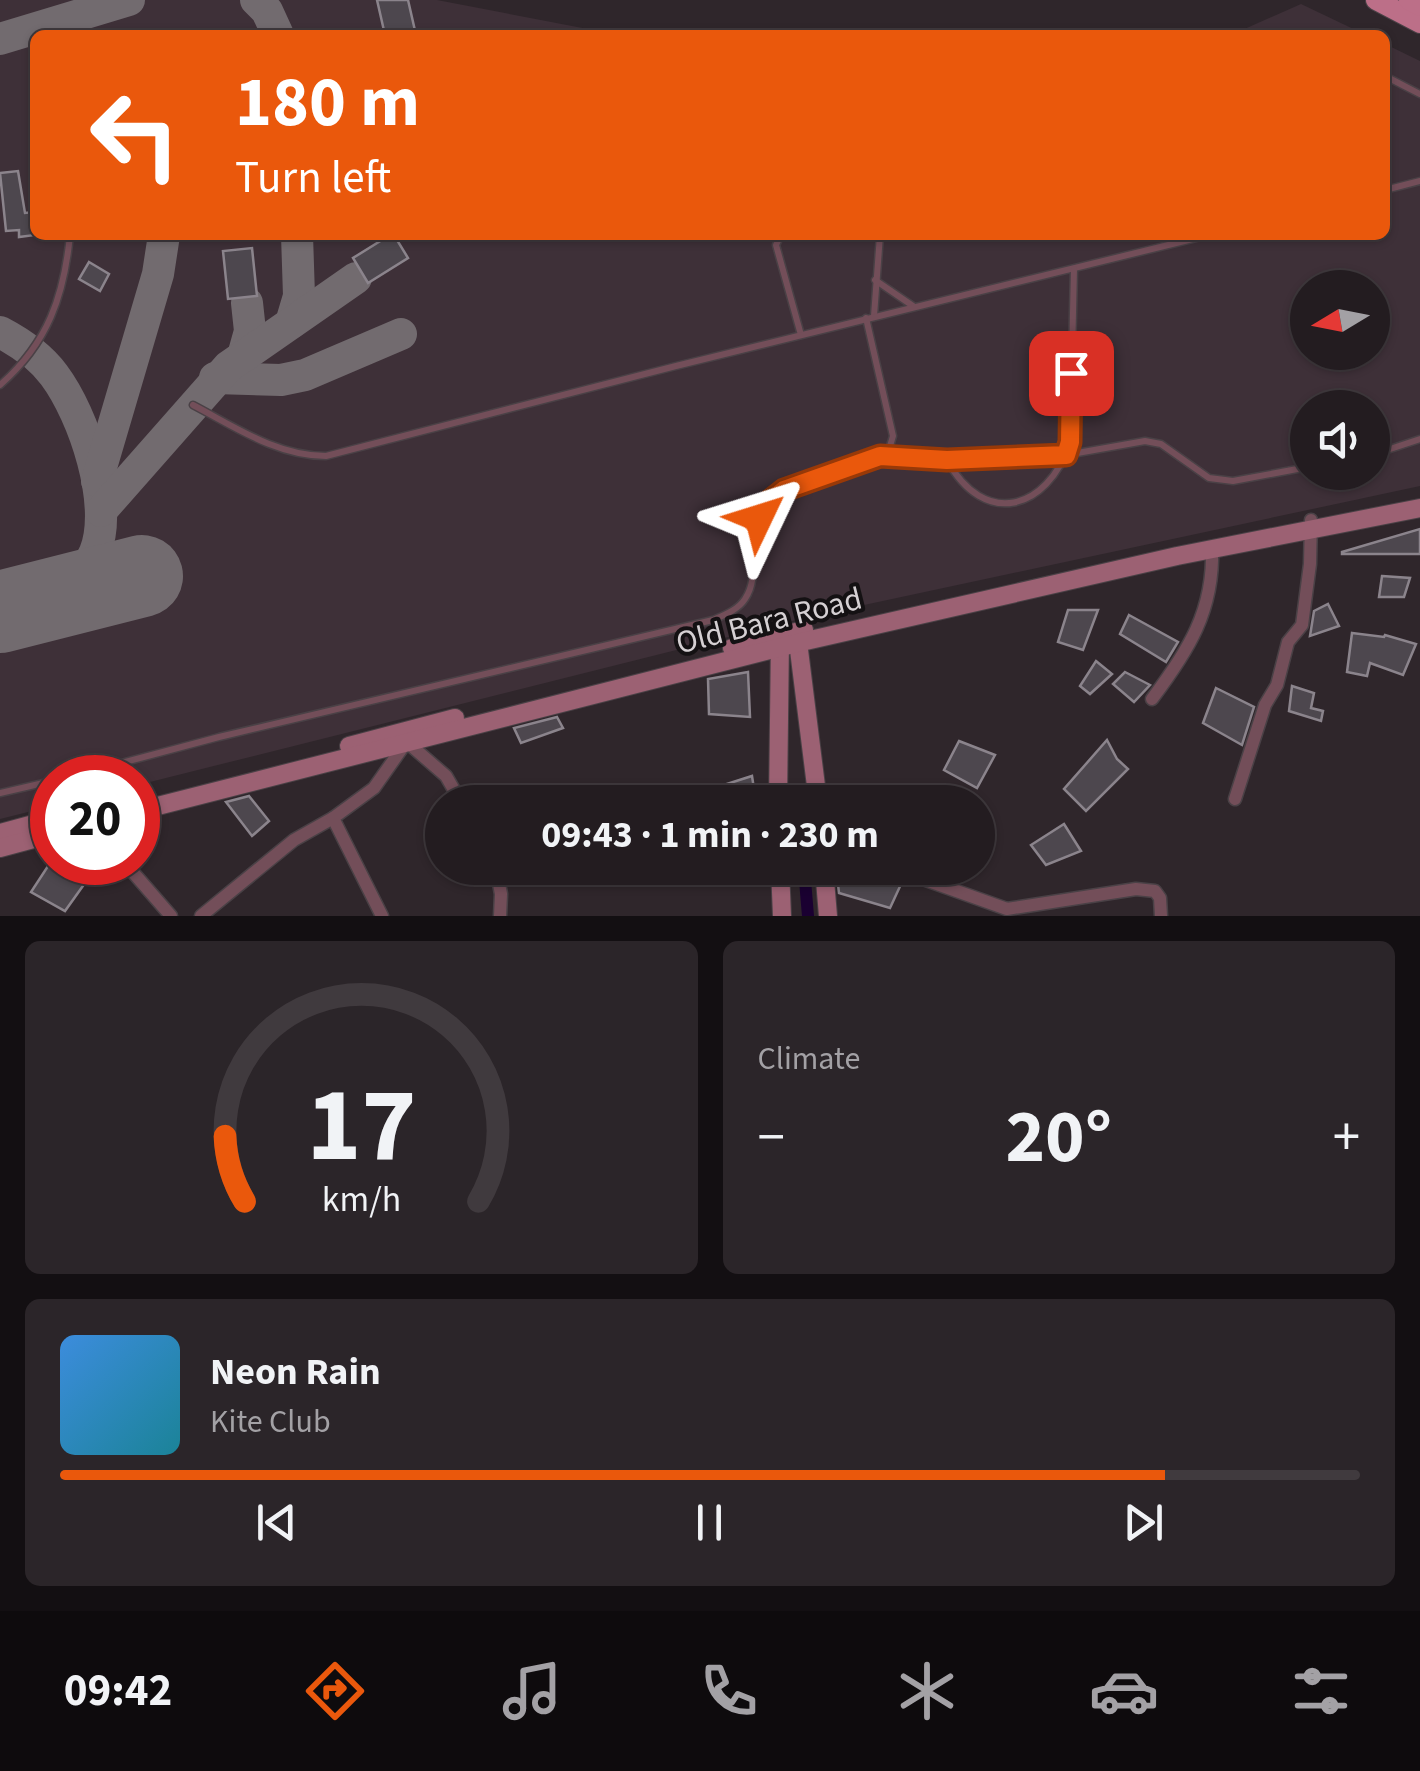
<!DOCTYPE html>
<meta charset="utf-8">
<style>
body{margin:0;font-family:"Source Sans 3",sans-serif;background:#2b2529;color:#f1f3f6;height:100vh;display:flex;flex-direction:column;font-size:38px;white-space:nowrap}
*{box-sizing:border-box;margin:0}
p{font-size:32px;color:#a3a1a5}
.icon{flex:none;width:55px;height:55px;fill:none;stroke:currentColor;stroke-width:2;stroke-linecap:round;stroke-linejoin:round}
.map{position:relative;height:916px;overflow:hidden}
.drawer{display:flex;flex-direction:column;gap:25px;padding:25px;background:#130f12;flex:1}
.drawer>*{flex:none}
.guide{position:absolute;left:30px;top:30px;width:1360px;height:210px;border-radius:15px;box-shadow:0 2px 8px #0004,0 0 0 2px #403a3e;background:#ea580c;color:#fff;overflow:hidden}
.needle{width:65px;rotate:260deg}
.fabs{position:absolute;left:1290px;top:270px;display:grid;gap:20px}
.fabs a{display:grid;place-items:center;width:100px;height:100px;border-radius:50%;background:#231c20;box-shadow:0 2px 8px #0004,0 0 0 2px #403a3e;font-size:50px}
.speed{position:absolute;left:30px;top:755px;display:flex;gap:20px;font-size:50px;font-weight:700;text-align:center}
.speed>*{display:grid;place-content:center;width:130px;height:130px;border-radius:50%;background:#231c20;box-shadow:0 2px 8px #0004,0 0 0 2px #403a3e;line-height:1}
.speed .limit{border:15px solid #d22;background:#fff;color:#111}
.pin{position:absolute;display:grid;place-items:center;width:85px;height:85px;color:#fff;margin:-42px;border-radius:20px;box-shadow:0 5px 15px #0006}
.me{position:absolute;width:110px;margin:-55px;rotate:49deg;stroke-linejoin:round;filter:drop-shadow(0 0 8px #0008)}
.turn{display:flex;align-items:center;gap:35px;height:210px;padding:0 40px;font-size:45px}
.turn .icon{width:130px;height:130px;stroke-width:2.5}
.turn b{display:block;font-size:70px;line-height:85px}
.big{font-size:75px;font-weight:700;line-height:1.1}
.drawer .tile{flex:1;display:flex;flex-direction:column;justify-content:center;gap:15px;min-width:0;padding:0 35px;border-radius:15px;background:#2b2529}
.drawer .dial{align-items:center;gap:0}
.dial svg{height:260px;overflow:visible;fill:none;stroke:#403a3e;stroke-width:7;stroke-linecap:round;text-anchor:middle}
.dial text{fill:#f1f3f6;stroke:none}
.song{display:flex;align-items:center;gap:30px}
.cover{width:120px;height:120px;border-radius:15px;background:linear-gradient(135deg,hsl(210 70% 55%),hsl(190 70% 35%))}
.played{height:10px;border-radius:5px;background:linear-gradient(90deg,#ea580c 85%,#403a3e 85%)}
.keys{display:flex;justify-content:space-around;direction:ltr}
.heat{display:flex;justify-content:space-between;align-items:center;font-size:55px;direction:ltr}
.drawer .tiles{flex:1;display:grid;gap:25px;grid-template-columns:1fr 1fr}
.tile:last-child{grid-column:span 2}
.trip{position:absolute;left:425px;top:785px;width:570px;height:100px;border-radius:50px;background:#231c20;box-shadow:0 2px 8px #0004,0 0 0 2px #403a3e;font-weight:700;line-height:100px;text-align:center}
.tabs{display:flex;height:160px;justify-content:space-around;align-items:center;background:#0e0b0d;color:#a3a1a5}
.tabs .icon{width:70px;height:70px}
.tabs .on{color:#ea580c}
.tabs b{font-size:45px;color:#f1f3f6}
.map>svg:first-child{display:block}
.built{fill:#3e3038;fill-rule:evenodd}
.lines{fill:none;stroke-linecap:round;stroke-linejoin:round}
.canal{stroke:#1a0031;stroke-width:12}
.taxiway{stroke:#726b6f;stroke-width:32}
.runway{stroke:#726b6f;stroke-width:82}
.building{fill:#4d474e;stroke:#8b848c;stroke-width:2.5}
.lane-casing{stroke:#4a4146;stroke-width:9}
.street-casing{stroke:#4a4146;stroke-width:15}
.secondary-casing{stroke:#4a4146;stroke-width:20}
.primary-casing{stroke:#4a4146;stroke-width:22}
.lane{stroke:#734e59;stroke-width:6}
.street{stroke:#734e59;stroke-width:12}
.secondary{stroke:#9c6173;stroke-width:18}
.primary{stroke:#bc6f88;stroke-width:20}
.route-casing{stroke:#983908;stroke-width:25}
.route{stroke:#ea580c;stroke-width:18}
.labels{text-anchor:middle;dominant-baseline:central;stroke-width:8;stroke-linejoin:round;paint-order:stroke}
.street-label{font-size:32px;fill:#d5d0d3;stroke:#141113}
</style>
<div class="map">
<svg width="1420" height="916" viewBox="0 0 1420 916">
<rect width="100%" height="100%" fill="#2f262b"/>
<g class="built">
<path d="M0,0H437L619,35H35V235H1385V44L1420,61V486L808,617L138,785V778H52V806L0,819ZM1308,288H1372V352H1308ZM1308,408H1372V472H1308Z"/>
<path d="M1301,4L1366,35H1231Z"/>
</g>
<g class="lines">
<path class="canal" d="M804,868L808,916"/>
<g class="taxiway">
<path d="M256,0L267,11L278,35"/>
<path d="M0,39L129,0"/>
<path d="M291,323L299,296L297,235"/>
<path d="M0,332C21,343 40,356 54,375C84,415 114,505 95,552C88,570 75,583 63,596"/>
<path d="M243,356L250,331L247,303"/>
<path d="M215,378L281,380L305,375L401,334"/>
<path d="M97,481L158,274L164,235"/>
<path d="M101,511L228,367L356,278"/>
</g>
<path class="runway" d="M0,612L142,576"/>
</g>
<g class="building">
<path d="M377,0H408L416,35H385Z"/>
<path d="M18,171L25,213L35,212V235L19,237V230L6,231L0,173Z"/>
<path d="M390,235H394L408,258L368,283L353,258Z"/>
<path d="M252,248L257,296L228,299L223,251Z"/>
<path d="M89,262L109,274L100,291L79,279Z"/>
<path d="M1420,529V554H1342V552Z"/>
<path d="M1382,576L1410,578L1404,597H1379Z"/>
<path d="M1328,604L1339,626L1310,636L1314,611Z"/>
<path d="M1068,610H1098L1083,650L1058,642Z"/>
<path d="M1129,615L1178,642L1166,662L1120,634Z"/>
<path d="M1352,633L1384,637L1385,635L1416,644L1403,675L1370,663L1367,676L1347,672Z"/>
<path d="M1096,661L1112,674L1090,694L1080,686Z"/>
<path d="M748,672L750,717L709,714L708,679Z"/>
<path d="M1125,672L1150,685L1134,702L1113,684Z"/>
<path d="M1292,686L1314,693L1311,708L1323,711L1321,721L1289,711Z"/>
<path d="M1216,688L1254,707L1242,745L1203,723Z"/>
<path d="M557,717L563,728L521,743L514,728Z"/>
<path d="M1107,740L1117,759L1128,769L1086,811L1064,789Z"/>
<path d="M959,741L995,755L977,788L944,770Z"/>
<path d="M752,776L756,802H718L714,788Z"/>
<path d="M249,796L269,821L252,836L226,802Z"/>
<path d="M1064,824L1081,851L1046,865L1031,845Z"/>
<path d="M52,860L85,883L65,911L31,892Z"/>
<path d="M836,868H853L902,882L890,908L839,893Z"/>
</g>
<g class="lines">
<g class="lane-casing">
<g id="lane">
<path d="M1385,76L1420,94"/>
<path d="M1385,190L1420,181"/>
<path d="M781,235L776,245L801,335"/>
<path d="M875,280L913,306"/>
<path d="M874,316L880,235"/>
<path d="M0,385C48,343 64,296 70,235"/>
<path d="M193,405C235,427 277,456 326,456L676,366L1209,235"/>
<path d="M1372,455L1420,439"/>
<path d="M882,456L947,460L1066,455L1145,441L1161,444L1209,478L1233,481L1308,467"/>
<path d="M947,460C984,528 1047,511 1070,443L1074,269"/>
<path d="M65,778L219,737L713,620C724,615 738,610 745,599C765,569 737,533 774,499C796,478 851,466 881,456L890,446L893,436L866,318"/>
<path d="M0,793L52,781"/>
</g>
</g>
<g class="street-casing">
<g id="street">
<path d="M1152,699C1188,651 1214,611 1212,549"/>
<path d="M408,743L446,776L461,802"/>
<path d="M1235,799L1265,705L1277,685L1288,642L1302,625L1310,564L1311,520"/>
<path d="M124,862L171,916"/>
<path d="M496,868L501,894L500,916"/>
<path d="M892,868L1007,909L1136,889L1155,891L1160,898L1161,916"/>
<path d="M201,916L294,840L333,818"/>
<path d="M382,916L333,818L374,788L405,744"/>
</g>
</g>
<g class="secondary-casing">
<g id="secondary">
<path d="M797,634L818,802"/>
<path d="M732,648L804,630"/>
<path d="M349,746L455,718"/>
<path d="M778,802L780,638"/>
<path d="M138,811L797,643L1177,556L1420,508"/>
<path d="M0,833L52,819"/>
<path d="M0,848L52,834"/>
<path d="M780,868L782,916"/>
<path d="M824,868L828,916"/>
</g>
</g>
<g class="primary-casing">
<g id="primary">
<path d="M1376,0L1420,23"/>
<path d="M1409,0L1420,6"/>
</g>
</g>
<use href="#lane" class="lane"/>
<use href="#street" class="street"/>
<use href="#secondary" class="secondary"/>
<use href="#primary" class="primary"/>
</g>
<g class="lines">
<g class="route-casing">
<path id="route" d="M759,518L770,501L784,490L880,456L947,460L1066,455L1070,442L1071,373"/>
</g>
<use href="#route" class="route"/>
</g>
<g class="labels">
<g class="street-label">
<text transform="translate(769 621) rotate(-14)">Old Bara Road</text>
</g>
</g>
</svg>
<div class="fabs">
<a><svg class="needle" viewBox="-14 -14 28 28"><path d="M0-13l5 13h-10z" fill="#e53935"/><path d="M0 13l5-13h-10z" fill="#a3a1a5"/></svg></a>
<a><svg class="icon" aria-label="sound" viewBox="0 0 24 24"><path d="M4 9h4l5-4v14l-5-4H4zM17 9q2 3 0 6"/></svg></a>
</div>
<div class="speed"><div class="limit">20</div></div>
<div class="pin" style="left:1071px;top:373px;background:#d93025"><svg class="icon" aria-label="arrive" viewBox="0 0 24 24"><path d="M6 21V4h12l-3 4 3 4H6"/></svg></div>
<svg class="me" style="left:759px;top:518px" viewBox="-20 -20 40 40"><path d="M0-17L14 15 0 8-14 15z" fill="#ea580c" stroke="#fff" stroke-width="4"/></svg>
<div class="trip">09:43 · 1 min · 230 m</div>
<div class="guide">
<div class="turn"><svg class="icon" aria-label="left" viewBox="0 0 24 24"><path d="M17 20v-9H6M10 6l-5 5 5 5"/></svg><div><b>180 m</b>Turn left</div></div>
</div>
</div>
<section class="drawer">
<div class="tiles">
<div class="tile dial"><svg viewBox="0 0 100 80">
<path d="M14 69A42 42 0 1 1 86 69"/>
<path d="M14 69A42 42 0 0 1 8 49" stroke="#ea580c"/>
<text x="50" y="56" font-size="32" font-weight="700">17</text>
<text x="50" y="72" font-size="11">km/h</text>
</svg></div>
<div class="tile"><p>Climate</p>
<div class="heat"><a>−</a><b class="big">20°</b><a>+</a></div>
</div>
<div class="tile">
<div class="song"><i class="cover"></i><div><b>Neon Rain</b><p>Kite Club</p></div></div>
<div class="played"></div>
<div class="keys"><svg class="icon" aria-label="previous" viewBox="0 0 24 24"><path d="M18 5L8 12l10 7zM5 5v14"/></svg><svg class="icon" aria-label="pause" viewBox="0 0 24 24"><path d="M8 5v14M16 5v14"/></svg><svg class="icon" aria-label="next" viewBox="0 0 24 24"><path d="M6 5l10 7-10 7zM19 5v14"/></svg></div>
</div>
</div>
</section>
<nav class="tabs">
<b>09:42</b>
<svg class="icon on" aria-label="directions" viewBox="0 0 24 24"><path d="M12 3l9 9-9 9-9-9zM9 14v-3h6M13 9l2 2-2 2"/></svg>
<svg class="icon" aria-label="music" viewBox="0 0 24 24"><path d="M9 18V5l10-2v13"/><circle cx="6" cy="18" r="3"/><circle cx="16" cy="16" r="3"/></svg>
<svg class="icon" aria-label="phone" viewBox="0 0 24 24"><path d="M5 4h4l2 5-3 2q2 4 5 5l2-3 5 2v4C11 20 4 13 5 4z"/></svg>
<svg class="icon" aria-label="climate" viewBox="0 0 24 24"><path d="M12 3v18M4 7l16 10M4 17L20 7"/></svg>
<svg class="icon" aria-label="car" viewBox="0 0 24 24"><path d="M5 17H2v-5l4-1 3-4h7l3 4 3 1v5h-3M9 17h6M6 11h13"/><circle cx="7" cy="17" r="2"/><circle cx="17" cy="17" r="2"/></svg>
<svg class="icon" aria-label="filters" viewBox="0 0 24 24"><path d="M4 7h16M4 17h16"/><circle cx="9" cy="7" r="2"/><circle cx="15" cy="17" r="2"/></svg>
</nav>
